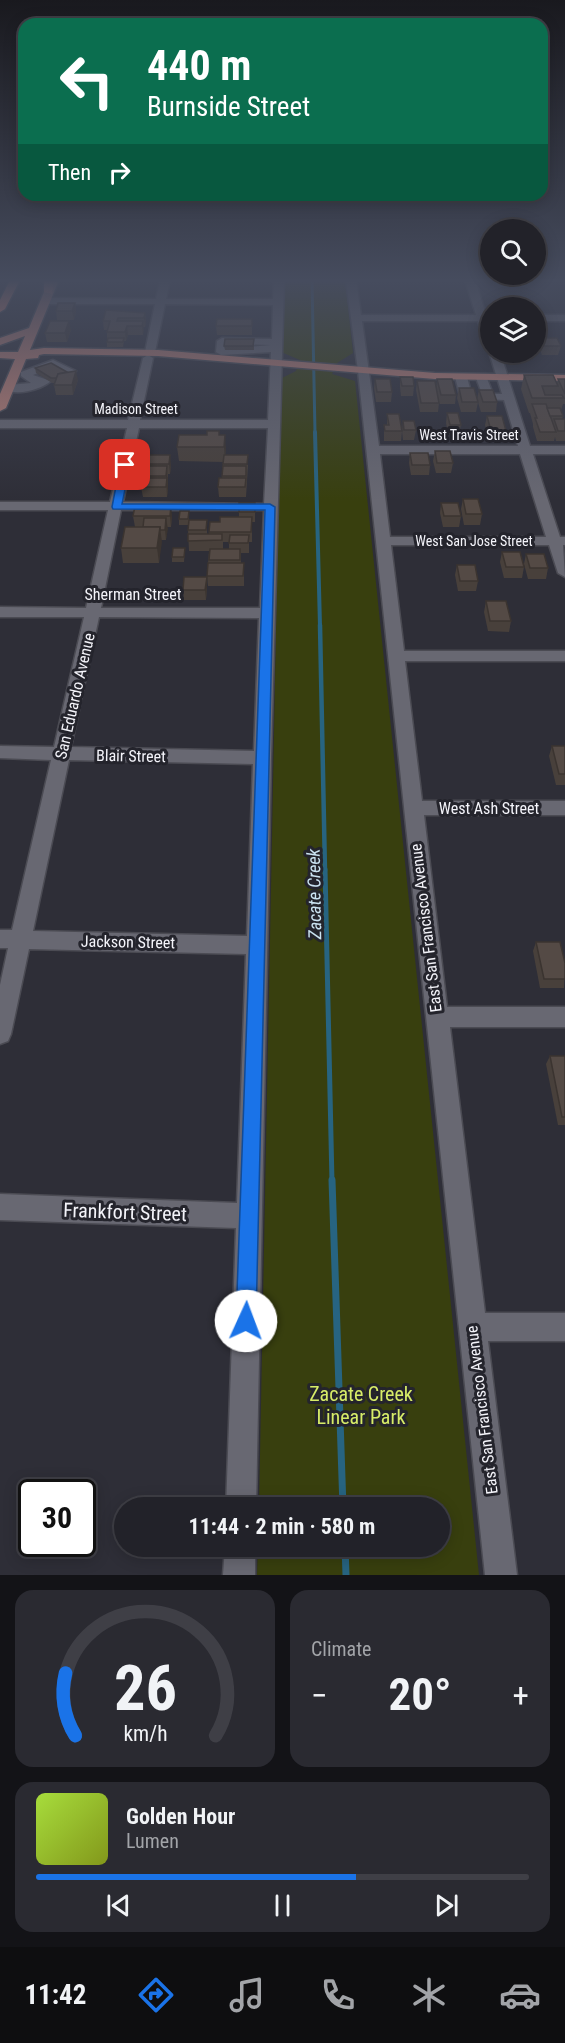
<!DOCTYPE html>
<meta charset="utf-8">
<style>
body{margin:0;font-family:"Roboto Condensed",sans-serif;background:#2a2a31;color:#f1f3f6;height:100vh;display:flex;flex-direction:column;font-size:22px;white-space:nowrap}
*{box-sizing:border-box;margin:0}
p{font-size:20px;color:#a2a4a8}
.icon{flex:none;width:33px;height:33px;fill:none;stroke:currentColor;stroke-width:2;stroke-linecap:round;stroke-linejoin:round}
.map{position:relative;height:1575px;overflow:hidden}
.panel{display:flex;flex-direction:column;gap:15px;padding:15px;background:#131317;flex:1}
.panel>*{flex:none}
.banner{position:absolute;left:18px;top:18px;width:530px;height:183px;border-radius:18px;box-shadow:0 3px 15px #0003,0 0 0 2px #3f3f46;background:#0b6e4f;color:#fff;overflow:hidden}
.controls{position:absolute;left:480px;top:219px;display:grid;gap:12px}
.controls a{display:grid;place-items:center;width:66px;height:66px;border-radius:50%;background:#222229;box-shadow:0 3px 15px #0003,0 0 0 2px #3f3f46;font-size:30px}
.speed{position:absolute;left:18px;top:1479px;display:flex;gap:12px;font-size:30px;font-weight:700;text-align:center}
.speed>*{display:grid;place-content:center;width:78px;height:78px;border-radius:50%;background:#222229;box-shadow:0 3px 15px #0003,0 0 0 2px #3f3f46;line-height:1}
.speed .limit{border:3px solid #111;border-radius:9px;background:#fff;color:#111}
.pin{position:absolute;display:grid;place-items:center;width:51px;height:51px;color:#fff;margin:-26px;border-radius:12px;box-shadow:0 3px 9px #0006}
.me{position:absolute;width:66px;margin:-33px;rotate:2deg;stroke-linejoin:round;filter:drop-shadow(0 0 4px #0008)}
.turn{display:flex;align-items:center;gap:21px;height:126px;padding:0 30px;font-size:27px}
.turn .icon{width:78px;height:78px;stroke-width:2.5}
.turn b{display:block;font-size:42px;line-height:51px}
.then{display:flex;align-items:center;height:57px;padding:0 30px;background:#0003;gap:12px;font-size:22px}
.big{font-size:45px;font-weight:700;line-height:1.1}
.panel .widget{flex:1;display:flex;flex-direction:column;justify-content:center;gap:9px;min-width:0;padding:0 21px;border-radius:18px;background:#2a2a31}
.panel .dial{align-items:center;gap:0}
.dial svg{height:156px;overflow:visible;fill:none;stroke:#3f3f46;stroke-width:7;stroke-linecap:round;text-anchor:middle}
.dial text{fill:#f1f3f6;stroke:none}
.song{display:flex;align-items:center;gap:18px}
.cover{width:72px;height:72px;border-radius:9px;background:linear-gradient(135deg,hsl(80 70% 55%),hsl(70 70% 35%))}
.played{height:6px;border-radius:3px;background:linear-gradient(90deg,#1a73e8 65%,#3f3f46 65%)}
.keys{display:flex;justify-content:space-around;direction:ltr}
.heat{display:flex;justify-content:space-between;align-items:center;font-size:33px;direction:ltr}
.panel .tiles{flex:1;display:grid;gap:15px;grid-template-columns:1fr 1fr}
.widget:last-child{grid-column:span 2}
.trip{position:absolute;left:114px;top:1497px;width:336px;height:60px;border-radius:30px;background:#222229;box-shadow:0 3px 15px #0003,0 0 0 2px #3f3f46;font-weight:700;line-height:60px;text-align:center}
.dock{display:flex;height:96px;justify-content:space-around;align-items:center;background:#0e0e10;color:#a2a4a8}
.dock .icon{width:42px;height:42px}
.dock .active{color:#1a73e8}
.dock b{font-size:27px;color:#f1f3f6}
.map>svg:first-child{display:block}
.green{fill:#383f0e}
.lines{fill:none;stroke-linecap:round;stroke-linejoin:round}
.stream-far4{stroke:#276481;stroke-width:3}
.stream-far3{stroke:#276481;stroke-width:4}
.stream-far2{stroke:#276481;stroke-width:4.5}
.stream-far1{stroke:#276481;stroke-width:5}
.stream{stroke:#276481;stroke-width:7}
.minor-casing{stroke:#4b4b53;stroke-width:3}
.major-casing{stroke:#4b4b53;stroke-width:3}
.highway-casing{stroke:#4b4b53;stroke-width:3}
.minor{fill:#686872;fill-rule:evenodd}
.major{fill:#c08176;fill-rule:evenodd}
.highway{fill:#fa9179;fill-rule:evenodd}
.wall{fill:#48403b;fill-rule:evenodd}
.shaded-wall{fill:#3b3430}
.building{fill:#544a45;stroke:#3b3430;stroke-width:1.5}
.route{fill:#1a73e8;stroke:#114b97;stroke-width:1.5}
.labels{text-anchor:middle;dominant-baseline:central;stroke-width:6;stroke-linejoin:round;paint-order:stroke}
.far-street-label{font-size:14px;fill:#f4f4fa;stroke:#24242c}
.street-label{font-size:16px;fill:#f4f4fa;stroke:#24242c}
.water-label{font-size:18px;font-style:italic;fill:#cbe3f1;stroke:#24242c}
.near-street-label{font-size:20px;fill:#f4f4fa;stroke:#24242c}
.near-park-label{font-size:20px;fill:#d7ec68;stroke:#24242c}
</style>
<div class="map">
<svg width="565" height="1575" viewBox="0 0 565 1575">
<rect width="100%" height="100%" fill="#2e2e37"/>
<path class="green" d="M283,280H345L353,353L337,363L332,374L355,381L479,1575H257L258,1547L440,1546V1508L259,1507L280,426L282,378L296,371L300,360L281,352Z"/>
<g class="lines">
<path class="stream-far4" d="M312,280L315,433"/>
<path class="stream-far3" d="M315,432L320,626"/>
<path class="stream-far2" d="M320,625L325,871"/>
<path class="stream-far1" d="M325,869L332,1182"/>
<g class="stream">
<path d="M332,1180L343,1508"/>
<path d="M345,1546L346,1575"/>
</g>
<g class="minor-casing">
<g id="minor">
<path d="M160,280H170L166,299H273L274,280H284L271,758L256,1508H226L236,1228L0,1220V1194L237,1203L246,954L29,949L11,1034L8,1041L0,1044V985L8,948H0V930H12L51,760L0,758V746L54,747L84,617H0V607L86,608L108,510H0V502H110L127,428H0V420H128L143,358L148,355L153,358L140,420H268L271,352L221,355L216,352L217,341L222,338L272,339L273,305L165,304L155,352L150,355L145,352L155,304H46L41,301L46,298L156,299ZM227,344L271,345L227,349ZM139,428H268L264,504L123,502ZM121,510H264L260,608H101ZM99,617L259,618L254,751L71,747ZM69,760L253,764L247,936L33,931Z"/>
<path d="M346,280H356L361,315H476L465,280H475L486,315H490V321H488L490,329V347L485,344L478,321H362L379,446H518L504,400L484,399L476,378L482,375L486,376L493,394H502L489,352L490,350V352H500L530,446H565V454H533L560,537H565V545H563L565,577L558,573L549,545H391L404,651H565V661H405L422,801H565V815H424L447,1007H565V1027H450L485,1313H565V1341H488L517,1575H485L358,371ZM380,454H520L546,537H390Z"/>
<rect x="536" y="315" width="29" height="6"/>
<path d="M53,360L76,371L63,377L57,374L61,371L53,367L33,375L51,381C40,390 15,397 3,388L9,385L31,383L21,376V372Z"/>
<path d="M461,374L467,377L472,396L470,398H462L460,396L455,377Z"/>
<path d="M225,1546H255V1575H223Z"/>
</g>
</g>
<g class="major-casing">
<path id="major" d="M49,280H59L30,350L44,348L158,350L435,373L565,375V381L435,379L158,356L44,354L39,355L38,358L26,359L6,408L0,411V394L15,359L0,358V352H18L25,336L0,345V338L29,328Z"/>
</g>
<g class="highway-casing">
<g id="highway">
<path d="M10,280H20L5,309L0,312V300Z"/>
<path d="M44,280H54L52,294L44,292Z"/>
</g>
</g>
<use href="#minor" class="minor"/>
<use href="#major" class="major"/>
<use href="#highway" class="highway"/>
</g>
<g class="wall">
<path d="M75,303L76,312L74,320H57L56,311Z"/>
<path d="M145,313L146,322L145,327H143V335H128L126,341H124L123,347H107V330H104L103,321Z"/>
<path d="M252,319V335H217L216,326Z"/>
<path d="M71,330L67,342H47L45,333Z"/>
<path d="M541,338L561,346L558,355H542L539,347Z"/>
<path d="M254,339V350H225L224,346Z"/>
<path d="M35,368L78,380L73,395H56L54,385L55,383H52L36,373Z"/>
<path d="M524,375L557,384L558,379H565V404H563L561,410L563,416L562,419H565V441H556L555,437L554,441H537L533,427V424L530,413H529L521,389Z"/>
<path d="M400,377L414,386L413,396H401L400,387Z"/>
<path d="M375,379L392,392L391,402H376L374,388Z"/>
<path d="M437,379L456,395L455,404H440L439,403L438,412H420L416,390L417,381L436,388Z"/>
<path d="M459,388L478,402L476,412H461L457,398Z"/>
<path d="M479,390L497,402L496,412H481L477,399Z"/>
<path d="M447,413L461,425L459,434H448L446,423Z"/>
<path d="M387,414L402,431L401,441H384V425H387Z"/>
<path d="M487,416L506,431L504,440H490L485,425Z"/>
<path d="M403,421L416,430L414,440H403L402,431Z"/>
<path d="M219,435L226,450L225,455L248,465L246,497H219L218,487L222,478L223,462L179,461L177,447Z"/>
<path d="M435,451L453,463L451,473H436L433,461Z"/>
<path d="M410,453L430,465L429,475H411L409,463Z"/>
<path d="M147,455L171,465L170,474H168V488L167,497H143L141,487Z"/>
<path d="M463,499L482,514L480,525H464L461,509Z"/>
<path d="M255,503V522H252V542H249V553H241V563H244V586H208L207,576L209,551H189L188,530L207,520V534H209L210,522H220L239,517V512ZM223,542H229V549H223Z"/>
<path d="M441,503L461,516L459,527H443L440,513Z"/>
<path d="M189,511V525H179V519Z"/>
<path d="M133,516H172L171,527H167L166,540H161L159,563H123L121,548L135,527Z"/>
<path d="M185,548L184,562H172V557Z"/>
<path d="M502,552L524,567L522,578H504L500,562Z"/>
<path d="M526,554L548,568L546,579H528L524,564Z"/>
<path d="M457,565L478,581L476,591H458L455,575Z"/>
<path d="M207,577V587L206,600H184L183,590Z"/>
<path d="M486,601L511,621L509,632L488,631L484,612Z"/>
<path d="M552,746H565V785H556L549,756Z"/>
<path d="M536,942L565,963L564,988H540L533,951Z"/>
<path d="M550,1056H565V1125H558L546,1064Z"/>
</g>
<g class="shaded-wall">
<path d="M75,303L76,312L74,320L72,311Z"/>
<path d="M145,313L146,322L145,327L144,318Z"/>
<path d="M69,321L71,330L67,342L65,333Z"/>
<path d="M143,321L144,330L143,335L142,326Z"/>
<path d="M127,326L128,335L126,341L125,332Z"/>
<path d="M76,371L78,380L73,395L72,385Z"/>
<path d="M225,435L226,450L225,462L224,447Z"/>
<path d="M170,455L171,465L170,474L169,464Z"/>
<path d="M167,466L168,488L167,497L166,476Z"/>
<path d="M171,506L172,516L171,527L170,516Z"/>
<path d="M166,518L168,529L166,540L165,530Z"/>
<path d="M160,527L162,542L159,563L157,548Z"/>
<path d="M207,577V587L206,600L205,590Z"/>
</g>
<g class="building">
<path d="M58,303H75L72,311H56Z"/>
<path d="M106,310L145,313L144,318H118L117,321H143L142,326H127L125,332H107L110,321H103Z"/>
<path d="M217,319H252V326H216Z"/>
<path d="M50,321H69L65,333H45Z"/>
<path d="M108,338H124L123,342H107Z"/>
<path d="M541,338H557L561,346H544Z"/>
<path d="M225,339H254L253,346H224Z"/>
<path d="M51,363L67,372L58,374L57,378H51L35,368Z"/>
<path d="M76,371L72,385H54L58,374Z"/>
<path d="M524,375H553L558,386H542L545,395H562L564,398H532Z"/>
<path d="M400,377H413L414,386H402Z"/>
<path d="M375,379H390L392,392H377Z"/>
<path d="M437,379H452L456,395H441Z"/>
<path d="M558,379H565V394Z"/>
<path d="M417,381H435L439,403H421Z"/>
<path d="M459,388H474L478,402H462Z"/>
<path d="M479,390H493L497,402H483Z"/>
<path d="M532,404H546L556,432H540L535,418H537Z"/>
<path d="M547,408H560L563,416H550Z"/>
<path d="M447,413H458L461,425H450Z"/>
<path d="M387,414H399L402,431H385L384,425H389Z"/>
<path d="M487,416H502L506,431H491Z"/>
<path d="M554,419H565V431H558Z"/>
<path d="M403,421H414L416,430H404Z"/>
<path d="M207,431H219V435H225L224,447H177L179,435H207Z"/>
<path d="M435,451H450L453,463H437Z"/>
<path d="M410,453H428L430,465H412Z"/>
<path d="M147,455H170L169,464H145Z"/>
<path d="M224,455H248L247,464H223Z"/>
<path d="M145,466H167L166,476H143Z"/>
<path d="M223,466H246V476H222Z"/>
<path d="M143,478H167L166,487H141Z"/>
<path d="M219,478H246L245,487H218Z"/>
<path d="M463,499H478L482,514H466Z"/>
<rect x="239" y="503" width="16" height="9"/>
<path d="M441,503H458L461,516H444Z"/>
<path d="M135,506H171L170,516H133Z"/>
<path d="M180,511H189L188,519H179Z"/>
<path d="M220,517H252L251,532H209L210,522H220Z"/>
<path d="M144,518H166L165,530H160V527H143Z"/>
<path d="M189,520H207L206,530H188Z"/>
<path d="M125,527H160L157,548H121Z"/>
<path d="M188,534H222V540L188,541Z"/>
<path d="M230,535H249L248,543H229Z"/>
<path d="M173,548H185L184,557H172Z"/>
<path d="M210,549H240V560H209Z"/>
<path d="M502,552H520L524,567H506Z"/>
<path d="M526,554H544L548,568H530Z"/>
<path d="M208,563H244L243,576H207Z"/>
<path d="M457,565H475L478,581H460Z"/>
<path d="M184,577H207L205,590H183Z"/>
<path d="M486,601H506L511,621H490Z"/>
<path d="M552,746H565V774H559Z"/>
<path d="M536,942H560L565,963V979H544Z"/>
<path d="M550,1056H565V1117H562Z"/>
</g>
<linearGradient id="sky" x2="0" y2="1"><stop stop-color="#19191e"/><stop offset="0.56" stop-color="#464c5e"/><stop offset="1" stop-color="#464c5e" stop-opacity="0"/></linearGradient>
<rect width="565" height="501" fill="url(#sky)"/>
<path class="route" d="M125,462L130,465L122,504H270L275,507L256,1321L253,1329L246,1332L239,1329L236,1321L265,510L113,509L112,507L120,465Z"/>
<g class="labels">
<g class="far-street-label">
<text x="136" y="409">Madison Street</text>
<text x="469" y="435">West Travis Street</text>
<text x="474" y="541">West San Jose Street</text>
</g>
<g class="street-label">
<text x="133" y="594">Sherman Street</text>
<text transform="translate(75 696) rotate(-77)">San Eduardo Avenue</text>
<text transform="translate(131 756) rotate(1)">Blair Street</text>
<text x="489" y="808">West Ash Street</text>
<text transform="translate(426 928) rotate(-97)">East San Francisco Avenue</text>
<text transform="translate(128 942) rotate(1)">Jackson Street</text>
<text transform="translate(482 1410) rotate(-97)">East San Francisco Avenue</text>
</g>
<g class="water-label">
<text transform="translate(314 894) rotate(-91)">Zacate Creek</text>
</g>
<g class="near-street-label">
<text transform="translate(125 1212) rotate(2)">Frankfort Street</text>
</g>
<g class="near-park-label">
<text x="361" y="1394">Zacate Creek<tspan x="361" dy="23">Linear Park</tspan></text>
</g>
</g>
</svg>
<div class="controls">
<a><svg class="icon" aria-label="search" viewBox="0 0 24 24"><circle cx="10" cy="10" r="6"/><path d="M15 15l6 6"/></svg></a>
<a><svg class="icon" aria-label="layers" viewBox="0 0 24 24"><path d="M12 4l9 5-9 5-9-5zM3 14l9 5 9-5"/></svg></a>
</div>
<div class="speed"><div class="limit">30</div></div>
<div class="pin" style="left:125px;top:465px;background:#d93025"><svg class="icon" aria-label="arrive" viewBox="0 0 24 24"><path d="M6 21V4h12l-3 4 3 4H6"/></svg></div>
<svg class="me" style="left:246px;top:1321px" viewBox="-20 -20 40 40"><circle r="19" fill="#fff"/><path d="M0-13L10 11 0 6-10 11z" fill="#1a73e8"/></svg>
<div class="trip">11:44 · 2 min · 580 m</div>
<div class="banner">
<div class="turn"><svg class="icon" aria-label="left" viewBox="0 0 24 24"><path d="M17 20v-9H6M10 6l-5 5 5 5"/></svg><div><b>440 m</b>Burnside Street</div></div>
<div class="then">Then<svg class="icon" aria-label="right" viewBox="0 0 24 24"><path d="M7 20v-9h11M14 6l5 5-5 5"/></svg></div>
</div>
</div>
<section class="panel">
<div class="tiles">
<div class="widget dial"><svg viewBox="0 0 100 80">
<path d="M14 69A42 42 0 1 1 86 69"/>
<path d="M14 69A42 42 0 0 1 9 37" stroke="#1a73e8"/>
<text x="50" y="56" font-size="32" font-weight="700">26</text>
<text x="50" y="72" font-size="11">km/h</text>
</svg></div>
<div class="widget"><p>Climate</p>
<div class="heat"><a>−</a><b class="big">20°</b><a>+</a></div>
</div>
<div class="widget">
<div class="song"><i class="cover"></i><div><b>Golden Hour</b><p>Lumen</p></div></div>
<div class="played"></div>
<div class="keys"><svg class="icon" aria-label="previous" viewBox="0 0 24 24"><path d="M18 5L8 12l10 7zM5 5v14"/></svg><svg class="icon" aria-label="pause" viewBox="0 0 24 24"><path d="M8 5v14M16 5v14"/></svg><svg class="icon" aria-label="next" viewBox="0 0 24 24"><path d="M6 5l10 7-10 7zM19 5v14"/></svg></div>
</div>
</div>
</section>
<nav class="dock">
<b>11:42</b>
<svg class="icon active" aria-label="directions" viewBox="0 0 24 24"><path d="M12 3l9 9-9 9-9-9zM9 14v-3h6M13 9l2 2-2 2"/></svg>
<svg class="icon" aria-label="music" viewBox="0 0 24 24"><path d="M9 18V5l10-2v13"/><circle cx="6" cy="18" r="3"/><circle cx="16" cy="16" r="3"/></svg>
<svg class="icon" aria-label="phone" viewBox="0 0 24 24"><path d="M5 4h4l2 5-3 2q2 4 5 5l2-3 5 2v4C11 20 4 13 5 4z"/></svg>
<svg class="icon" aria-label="climate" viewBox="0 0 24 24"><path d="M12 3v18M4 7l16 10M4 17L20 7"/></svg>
<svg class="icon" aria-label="car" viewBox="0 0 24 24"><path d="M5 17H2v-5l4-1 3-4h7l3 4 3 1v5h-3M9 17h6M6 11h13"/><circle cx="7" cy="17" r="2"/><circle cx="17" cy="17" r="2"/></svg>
</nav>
